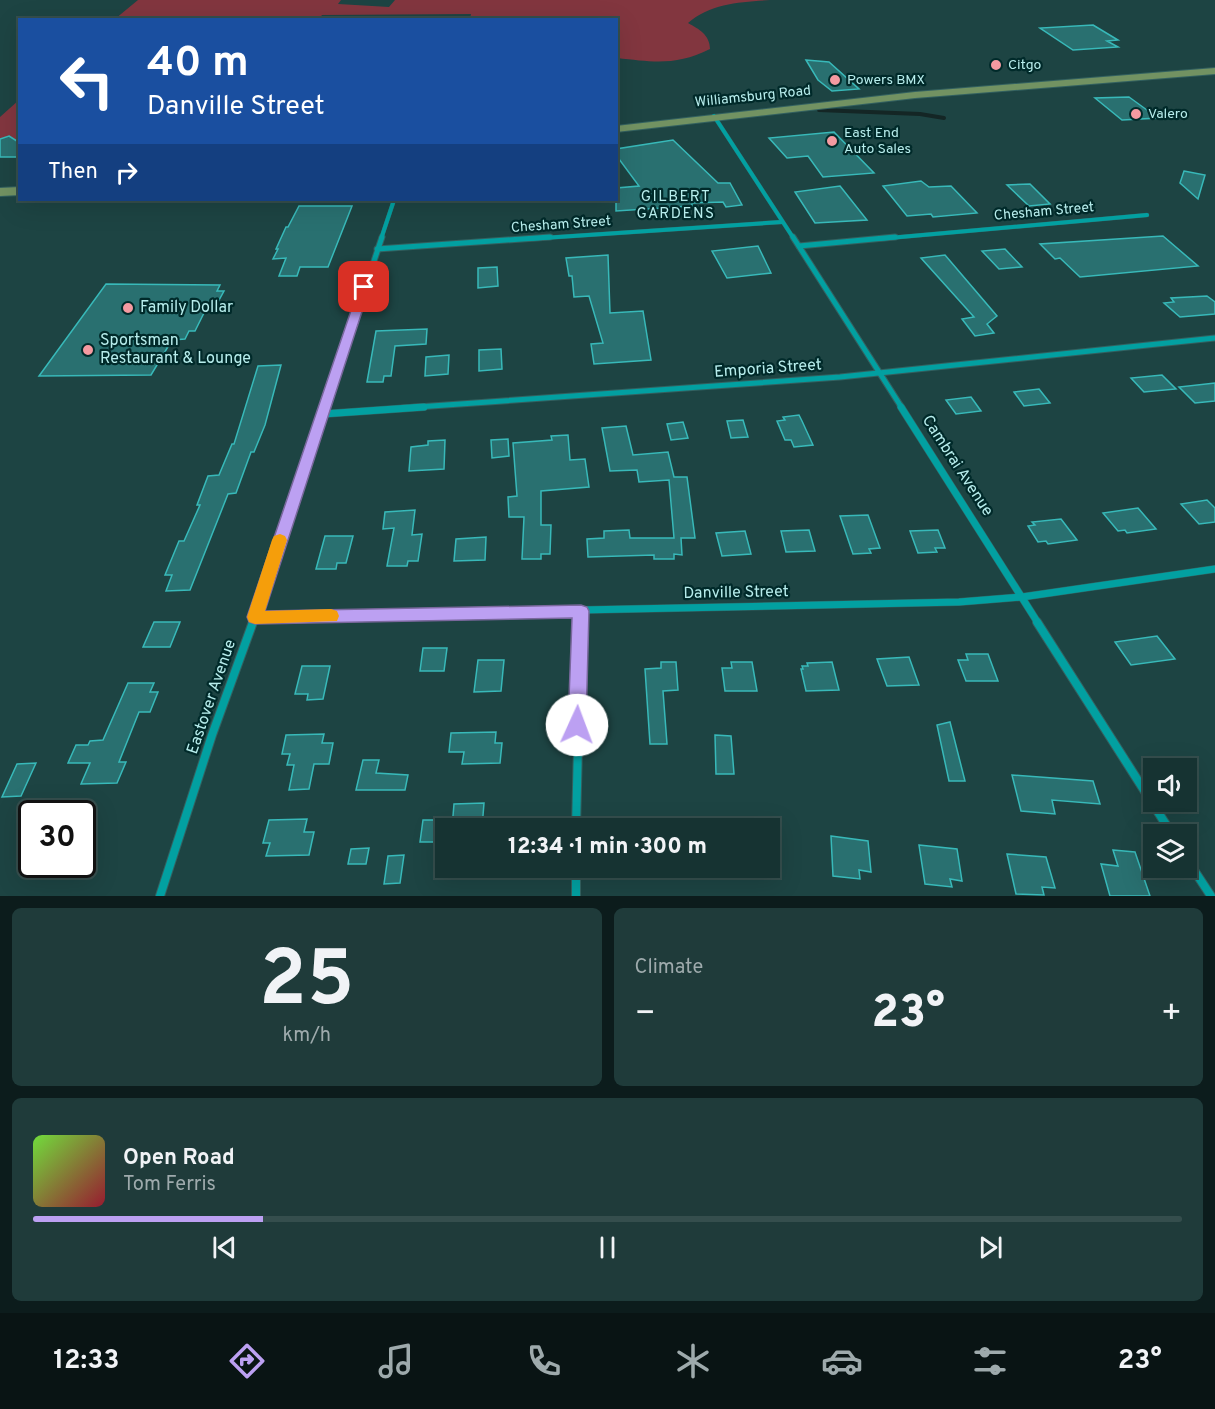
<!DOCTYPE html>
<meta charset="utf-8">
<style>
body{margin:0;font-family:Overpass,sans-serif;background:#1f3b3a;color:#f1f3f6;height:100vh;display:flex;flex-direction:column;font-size:22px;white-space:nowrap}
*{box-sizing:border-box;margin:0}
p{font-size:20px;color:#9eaaac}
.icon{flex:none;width:33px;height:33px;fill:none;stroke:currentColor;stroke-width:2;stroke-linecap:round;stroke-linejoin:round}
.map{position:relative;height:896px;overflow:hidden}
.panel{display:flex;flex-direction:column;gap:12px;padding:12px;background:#0c1c1c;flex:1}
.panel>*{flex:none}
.top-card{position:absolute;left:18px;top:18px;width:600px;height:183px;border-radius:0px;box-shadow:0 6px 24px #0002,0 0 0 2px #354e4d;background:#1a4fa0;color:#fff;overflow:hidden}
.fabs{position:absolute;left:1143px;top:758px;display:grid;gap:12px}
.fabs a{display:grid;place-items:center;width:54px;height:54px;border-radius:0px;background:#163332;box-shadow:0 6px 24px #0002,0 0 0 2px #354e4d;font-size:30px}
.speed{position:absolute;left:18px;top:800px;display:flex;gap:12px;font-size:30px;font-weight:700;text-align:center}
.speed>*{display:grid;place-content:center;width:78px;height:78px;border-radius:50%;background:#163332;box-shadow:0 6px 24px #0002,0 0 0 2px #354e4d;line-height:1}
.speed .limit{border:3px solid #111;border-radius:9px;background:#fff;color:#111}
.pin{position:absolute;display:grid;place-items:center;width:51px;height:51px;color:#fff;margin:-26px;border-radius:12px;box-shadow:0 3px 9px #0006}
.me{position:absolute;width:66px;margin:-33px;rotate:2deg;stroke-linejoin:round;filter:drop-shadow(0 0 4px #0008)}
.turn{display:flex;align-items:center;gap:21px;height:126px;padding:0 30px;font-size:27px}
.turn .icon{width:78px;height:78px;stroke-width:2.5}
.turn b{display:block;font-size:42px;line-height:51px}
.then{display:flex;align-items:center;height:57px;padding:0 30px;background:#0003;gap:12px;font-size:22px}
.big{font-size:45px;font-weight:800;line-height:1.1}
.panel .card{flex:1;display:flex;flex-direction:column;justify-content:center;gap:9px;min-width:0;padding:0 21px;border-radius:9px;background:#1f3b3a}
.panel .dial{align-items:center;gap:0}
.dial b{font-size:78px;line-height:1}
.song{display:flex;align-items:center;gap:18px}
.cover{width:72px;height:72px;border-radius:9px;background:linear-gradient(135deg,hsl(100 70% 55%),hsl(350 70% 35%))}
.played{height:6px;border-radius:3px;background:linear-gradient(90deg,#bca0f2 20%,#354e4d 20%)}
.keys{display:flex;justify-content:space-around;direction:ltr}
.heat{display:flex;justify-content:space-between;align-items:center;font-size:33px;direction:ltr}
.panel .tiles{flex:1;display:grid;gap:12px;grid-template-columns:1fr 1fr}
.card:last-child{grid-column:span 2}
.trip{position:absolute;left:435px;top:818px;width:345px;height:60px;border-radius:0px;background:#163332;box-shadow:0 6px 24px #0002,0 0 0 2px #354e4d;font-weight:800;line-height:60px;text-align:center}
.tab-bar{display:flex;height:96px;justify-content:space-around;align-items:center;background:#091414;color:#9eaaac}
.tab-bar .icon{width:42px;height:42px}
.tab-bar .on{color:#bca0f2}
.tab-bar b{font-size:27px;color:#f1f3f6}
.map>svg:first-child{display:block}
.green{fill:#82363f}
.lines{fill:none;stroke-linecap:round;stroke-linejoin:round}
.stream{stroke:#142625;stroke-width:4}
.building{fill:#297070;stroke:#38b9b9;stroke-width:1.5}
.minor-far3-casing{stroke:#336160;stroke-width:4.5}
.minor-far2-casing{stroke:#336160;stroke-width:7}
.minor-far1-casing{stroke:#336160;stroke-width:8}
.minor-casing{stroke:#336160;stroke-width:10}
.primary-casing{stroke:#336160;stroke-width:2}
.minor-far3{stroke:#02a0a1;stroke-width:4}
.minor-far2{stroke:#02a0a1;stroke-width:5}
.minor-far1{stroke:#02a0a1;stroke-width:7}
.minor{stroke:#02a0a1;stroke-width:8}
.primary{fill:#729262;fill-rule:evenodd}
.route{fill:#bca0f2;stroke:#7a689d;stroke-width:1.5}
.slow{fill:#f59e0b}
.poi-dot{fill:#f49aa1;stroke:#002a2a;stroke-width:2}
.labels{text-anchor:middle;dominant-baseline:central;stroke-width:4.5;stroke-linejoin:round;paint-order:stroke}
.far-poi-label{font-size:14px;fill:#b7edec;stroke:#002a2a;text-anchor:start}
.far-street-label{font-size:14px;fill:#b7edec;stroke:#002a2a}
.far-neighbourhood-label{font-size:15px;letter-spacing:1.5px;fill:#b7edec;stroke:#002a2a}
.poi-label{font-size:16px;fill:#b7edec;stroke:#002a2a;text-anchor:start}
.street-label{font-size:16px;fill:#b7edec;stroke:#002a2a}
</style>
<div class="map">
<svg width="1215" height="896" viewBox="0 0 1215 896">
<rect width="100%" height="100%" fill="#1d4443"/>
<g class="green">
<path d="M138,0H341L338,4L389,7L395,0H770C740,2 711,3 688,23C699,29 710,35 710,49C676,66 653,62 617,58L616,20L470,19L471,14L322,15L318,20L115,19Z"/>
<path d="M19,100V143L0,142V117Z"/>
</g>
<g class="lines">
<path class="stream" d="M819,110L920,114L944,118"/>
</g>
<g class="building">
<path d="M1093,25L1118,40L1107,41L1118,47L1073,50L1040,28Z"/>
<path d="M806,60L829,62L859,89L832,91L818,80Z"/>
<path d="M1129,97L1158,118L1122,120L1095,98Z"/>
<path d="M834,132L874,173L823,177L808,156L787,158L769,138Z"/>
<path d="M9,136L20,143V157H0V139Z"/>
<path d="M673,140L718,183H730L742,205L726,207L723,202L692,203V206L616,211V188L639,186L616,155V149Z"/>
<path d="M1184,171L1205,175L1198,199L1180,183Z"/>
<path d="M921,181L929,187L951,186L977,213L933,217L931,214L907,216L883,186Z"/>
<path d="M1030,184L1050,204L1029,206L1007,185Z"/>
<path d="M840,186L867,220L815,223L795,192Z"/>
<path d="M299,206H352L328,267H300L297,276H279L286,258L273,259L278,249H276L286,227H288Z"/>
<path d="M1163,236L1198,266L1080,277L1060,258L1055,259L1040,244Z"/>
<path d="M758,246L771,273L727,278L712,251Z"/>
<path d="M1005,249L1022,267L999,269L982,251Z"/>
<path d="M608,255L610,313L643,311L651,360L594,364L591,344L603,343L589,296L574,297L572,276H569L566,258Z"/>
<path d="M945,255L997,316L987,324L994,333L975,336L962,319L974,317L921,258Z"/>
<path d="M497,267L498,286L478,288V268Z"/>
<path d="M106,284L220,285L217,291H224L213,311H205L195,331H189L185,339L172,340L151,375L39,376Z"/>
<path d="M1207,296L1215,302V314L1180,317L1164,303L1174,302L1171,298Z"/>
<path d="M427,329L426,344L395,346L391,376H384L383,382H367L376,331Z"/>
<path d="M501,349L502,369L479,371V350Z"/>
<path d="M449,355L448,374L425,376L426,357Z"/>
<path d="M281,365L265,425L254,452H251L236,493L228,494L190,590L166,591L172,575H165L179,541H184L200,505H197L208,476L219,475L232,444H234L258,366Z"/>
<path d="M1162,375L1176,389L1144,392L1131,378Z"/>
<path d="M1215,383V401L1195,403L1179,387Z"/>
<path d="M1039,389L1050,403L1024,406L1014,392Z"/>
<path d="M971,397L981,411L956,414L946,400Z"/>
<path d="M799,415L802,421L813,445L794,447L791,440H785L777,421L785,420L783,417Z"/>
<path d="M743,420L748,437L731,438L727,421Z"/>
<path d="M683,422L688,438L671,440L667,424Z"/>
<path d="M626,426L633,455L668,452L674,477H687L695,538H681L682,555L674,554V559H654V555L588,557L587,539L604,538V531L629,530L630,538H674L669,480L639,482L637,470L610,471L602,428Z"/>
<path d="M568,435L570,460L585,459L589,487L541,491V525H551L550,554H541V559H522L524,517H509L508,497L517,496L513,443L552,440L551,436Z"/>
<path d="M508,439L509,456L492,458L491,440Z"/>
<path d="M445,440L444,469L409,471L411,447L428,445V441Z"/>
<path d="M1207,500L1215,508V522L1199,524L1181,504Z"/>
<path d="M1138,508L1156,529L1127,533L1125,530L1118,531L1103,513Z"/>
<path d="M415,510L412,535L422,534L418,561H408L407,566H387L394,528L383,529L385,512Z"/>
<path d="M868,515L880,548L869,549L871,553L853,554L840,516Z"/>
<path d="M1061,519L1077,540L1048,544L1046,541L1038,542L1028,526L1035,525L1032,522Z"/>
<path d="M809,530L815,551L786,552L781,531Z"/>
<path d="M938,530L945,548H935L937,552L918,553L910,531Z"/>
<path d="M745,531L751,554L722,556L716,533Z"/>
<path d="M325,536H353L346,563H337L336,569H316Z"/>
<path d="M486,537L485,560L454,561L456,539Z"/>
<path d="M154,622H180L170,647H143Z"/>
<path d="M1157,636L1175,659L1131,665L1115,642Z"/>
<path d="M423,648H447L444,671H420Z"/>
<path d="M966,654H988L998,681H966L958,660H968Z"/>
<path d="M909,657L919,685L887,686L877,659Z"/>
<path d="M478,660H504L501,691L474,692Z"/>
<path d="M661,662H676L678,690L663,691L667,744H650L645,669L661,668Z"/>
<path d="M731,662H752L757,691H725L722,668H732Z"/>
<path d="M832,662L839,690L806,691L801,669H803L802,666H808L807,663Z"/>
<path d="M302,666H330L323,699L307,700L308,694H295Z"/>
<path d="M128,683H154L150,692H158L150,712H139L119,762H126L117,783L81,784L90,763H68L76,745H88L90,741L103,740Z"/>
<path d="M950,722L965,781H949L937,725Z"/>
<path d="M496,732L495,743H502L500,763L462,764L464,752H449L451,733Z"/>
<path d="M324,734L322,743H333L329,764H314L309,789L289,790L294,765H287L290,754H282L286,735Z"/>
<path d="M715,735L731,736L734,774H716Z"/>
<path d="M363,760H379L376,773L408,775L405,790H356Z"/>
<path d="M36,763L21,796L2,797L17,764Z"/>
<path d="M1012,775L1093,781L1100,804L1052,800L1055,814L1021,811Z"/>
<path d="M484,803L482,828H452L454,804Z"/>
<path d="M307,819L304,832H314L309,855L266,856L270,843H263L269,820Z"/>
<path d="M423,820H446V842H420Z"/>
<path d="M831,836L868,841L871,872L859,870L860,879L833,876Z"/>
<path d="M919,845L957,849L962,881L950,879L952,887L925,884Z"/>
<path d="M369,848L366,864H348L351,849Z"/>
<path d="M1113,850L1135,852L1150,896H1110L1101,864L1118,866Z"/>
<path d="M1007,854L1046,857L1055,888L1042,887L1044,895L1016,894Z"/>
<path d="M404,855L400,883L384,884L388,856Z"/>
</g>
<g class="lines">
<g class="minor-far3-casing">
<g id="minor-far3">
<path d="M714,116L794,239"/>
<path d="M381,239L394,200"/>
<path d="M528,239L782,222"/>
<path d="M878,239L1147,215"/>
</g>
</g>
<g class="minor-far2-casing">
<g id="minor-far2">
<path d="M793,237L902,408"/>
<path d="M799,246L895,237"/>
<path d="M377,249L550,237"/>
<path d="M325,408L382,237"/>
<path d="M403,408L840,377L1215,338"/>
</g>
</g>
<g class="minor-far1-casing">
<g id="minor-far1">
<path d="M901,407L1038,623"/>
<path d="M323,414L424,407"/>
<path d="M255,617L959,602L1022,597L1215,569"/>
<path d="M253,623L325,407"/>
<path d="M581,623V611"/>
</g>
</g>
<g class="minor-casing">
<g id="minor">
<path d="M1037,622L1172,834"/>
<path d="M576,828L581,622"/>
<path d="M1186,858L1211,896"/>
<path d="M576,867V896"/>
<path d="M160,896L212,735L253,622"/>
</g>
</g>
<g class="primary-casing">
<g id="primary">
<path d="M1215,68V74L915,98L616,132V126L915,92Z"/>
<path d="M20,187V195L0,196V188Z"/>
</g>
</g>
<use href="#minor-far3" class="minor-far3"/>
<use href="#minor-far2" class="minor-far2"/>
<use href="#minor-far1" class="minor-far1"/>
<use href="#minor" class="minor"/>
<use href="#primary" class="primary"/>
</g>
<path class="route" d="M364,283L370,287L265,611L581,605L587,607L589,611L586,725L584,731L577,734L571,731L568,725L572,618L255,624L249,622L247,617L359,287Z"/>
<path class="slow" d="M280,534L285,536L287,540L265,611L331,609L337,611L339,616L337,621L255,624L249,622L247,617L272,540L274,536Z"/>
<g class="poi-dot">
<circle cx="996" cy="65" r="6"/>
<circle cx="835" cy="80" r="6"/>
<circle cx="1136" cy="114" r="6"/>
<circle cx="832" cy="141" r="6"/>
<circle cx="128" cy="308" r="6"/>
<circle cx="88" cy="350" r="6"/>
</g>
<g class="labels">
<g class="far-poi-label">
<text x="1008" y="65">Citgo</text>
<text x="847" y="80">Powers BMX</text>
<text x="1148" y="114">Valero</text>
<text x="844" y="133">East End<tspan x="844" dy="16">Auto Sales</tspan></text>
</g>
<g class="far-street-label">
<text transform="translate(753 97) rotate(-6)">Williamsburg Road</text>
<text transform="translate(1044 212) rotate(-5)">Chesham Street</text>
<text transform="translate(561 225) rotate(-4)">Chesham Street</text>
</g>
<g class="far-neighbourhood-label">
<text x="676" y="197">GILBERT<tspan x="676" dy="17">GARDENS</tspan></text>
</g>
<g class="poi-label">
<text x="140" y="308">Family Dollar</text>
<text x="100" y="341">Sportsman<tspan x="100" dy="18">Restaurant &amp; Lounge</tspan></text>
</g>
<g class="street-label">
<text transform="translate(768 369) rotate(-4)">Emporia Street</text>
<text transform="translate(957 466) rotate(57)">Cambrai Avenue</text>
<text transform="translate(736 593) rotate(-1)">Danville Street</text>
<text transform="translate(212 697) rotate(-71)">Eastover Avenue</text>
</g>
</g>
</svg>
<div class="fabs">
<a><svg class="icon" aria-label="sound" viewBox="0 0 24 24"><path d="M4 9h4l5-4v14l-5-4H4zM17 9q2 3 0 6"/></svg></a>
<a><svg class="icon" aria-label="layers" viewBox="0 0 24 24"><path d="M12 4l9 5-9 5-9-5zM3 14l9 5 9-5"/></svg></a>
</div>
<div class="speed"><div class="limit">30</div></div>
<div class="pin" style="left:364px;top:287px;background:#d93025"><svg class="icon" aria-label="arrive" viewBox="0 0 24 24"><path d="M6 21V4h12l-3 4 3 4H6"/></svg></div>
<svg class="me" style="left:577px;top:725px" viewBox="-20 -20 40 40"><circle r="19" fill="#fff"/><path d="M0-13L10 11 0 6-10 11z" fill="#bca0f2"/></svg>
<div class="trip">12:34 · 1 min · 300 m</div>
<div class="top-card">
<div class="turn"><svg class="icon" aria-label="left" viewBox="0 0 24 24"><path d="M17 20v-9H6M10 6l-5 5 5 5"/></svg><div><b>40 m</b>Danville Street</div></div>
<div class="then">Then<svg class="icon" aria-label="right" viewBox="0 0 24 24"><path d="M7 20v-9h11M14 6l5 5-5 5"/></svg></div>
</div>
</div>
<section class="panel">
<div class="tiles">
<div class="card dial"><b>25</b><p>km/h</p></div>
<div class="card"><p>Climate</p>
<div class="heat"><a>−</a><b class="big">23°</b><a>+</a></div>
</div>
<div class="card">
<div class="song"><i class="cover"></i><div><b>Open Road</b><p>Tom Ferris</p></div></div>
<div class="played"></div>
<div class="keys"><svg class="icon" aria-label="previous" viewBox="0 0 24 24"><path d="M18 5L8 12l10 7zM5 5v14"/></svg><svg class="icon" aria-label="pause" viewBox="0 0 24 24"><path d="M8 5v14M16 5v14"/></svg><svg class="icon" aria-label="next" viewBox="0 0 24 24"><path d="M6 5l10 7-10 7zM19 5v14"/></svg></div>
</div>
</div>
</section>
<nav class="tab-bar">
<b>12:33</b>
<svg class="icon on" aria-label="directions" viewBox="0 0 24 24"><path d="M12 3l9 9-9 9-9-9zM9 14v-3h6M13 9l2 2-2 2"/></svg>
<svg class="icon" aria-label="music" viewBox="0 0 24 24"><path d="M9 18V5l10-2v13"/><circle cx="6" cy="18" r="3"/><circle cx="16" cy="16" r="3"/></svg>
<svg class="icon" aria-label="phone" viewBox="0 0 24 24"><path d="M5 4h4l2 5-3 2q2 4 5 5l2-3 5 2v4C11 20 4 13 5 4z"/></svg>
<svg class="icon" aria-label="climate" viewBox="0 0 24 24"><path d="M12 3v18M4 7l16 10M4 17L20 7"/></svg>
<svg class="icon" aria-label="car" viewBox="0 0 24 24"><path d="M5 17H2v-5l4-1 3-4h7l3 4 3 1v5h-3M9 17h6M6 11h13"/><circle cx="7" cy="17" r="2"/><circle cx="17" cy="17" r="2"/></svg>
<svg class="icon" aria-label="filters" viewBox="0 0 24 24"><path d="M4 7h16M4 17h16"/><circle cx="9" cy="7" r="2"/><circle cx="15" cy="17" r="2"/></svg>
<b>23°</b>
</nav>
